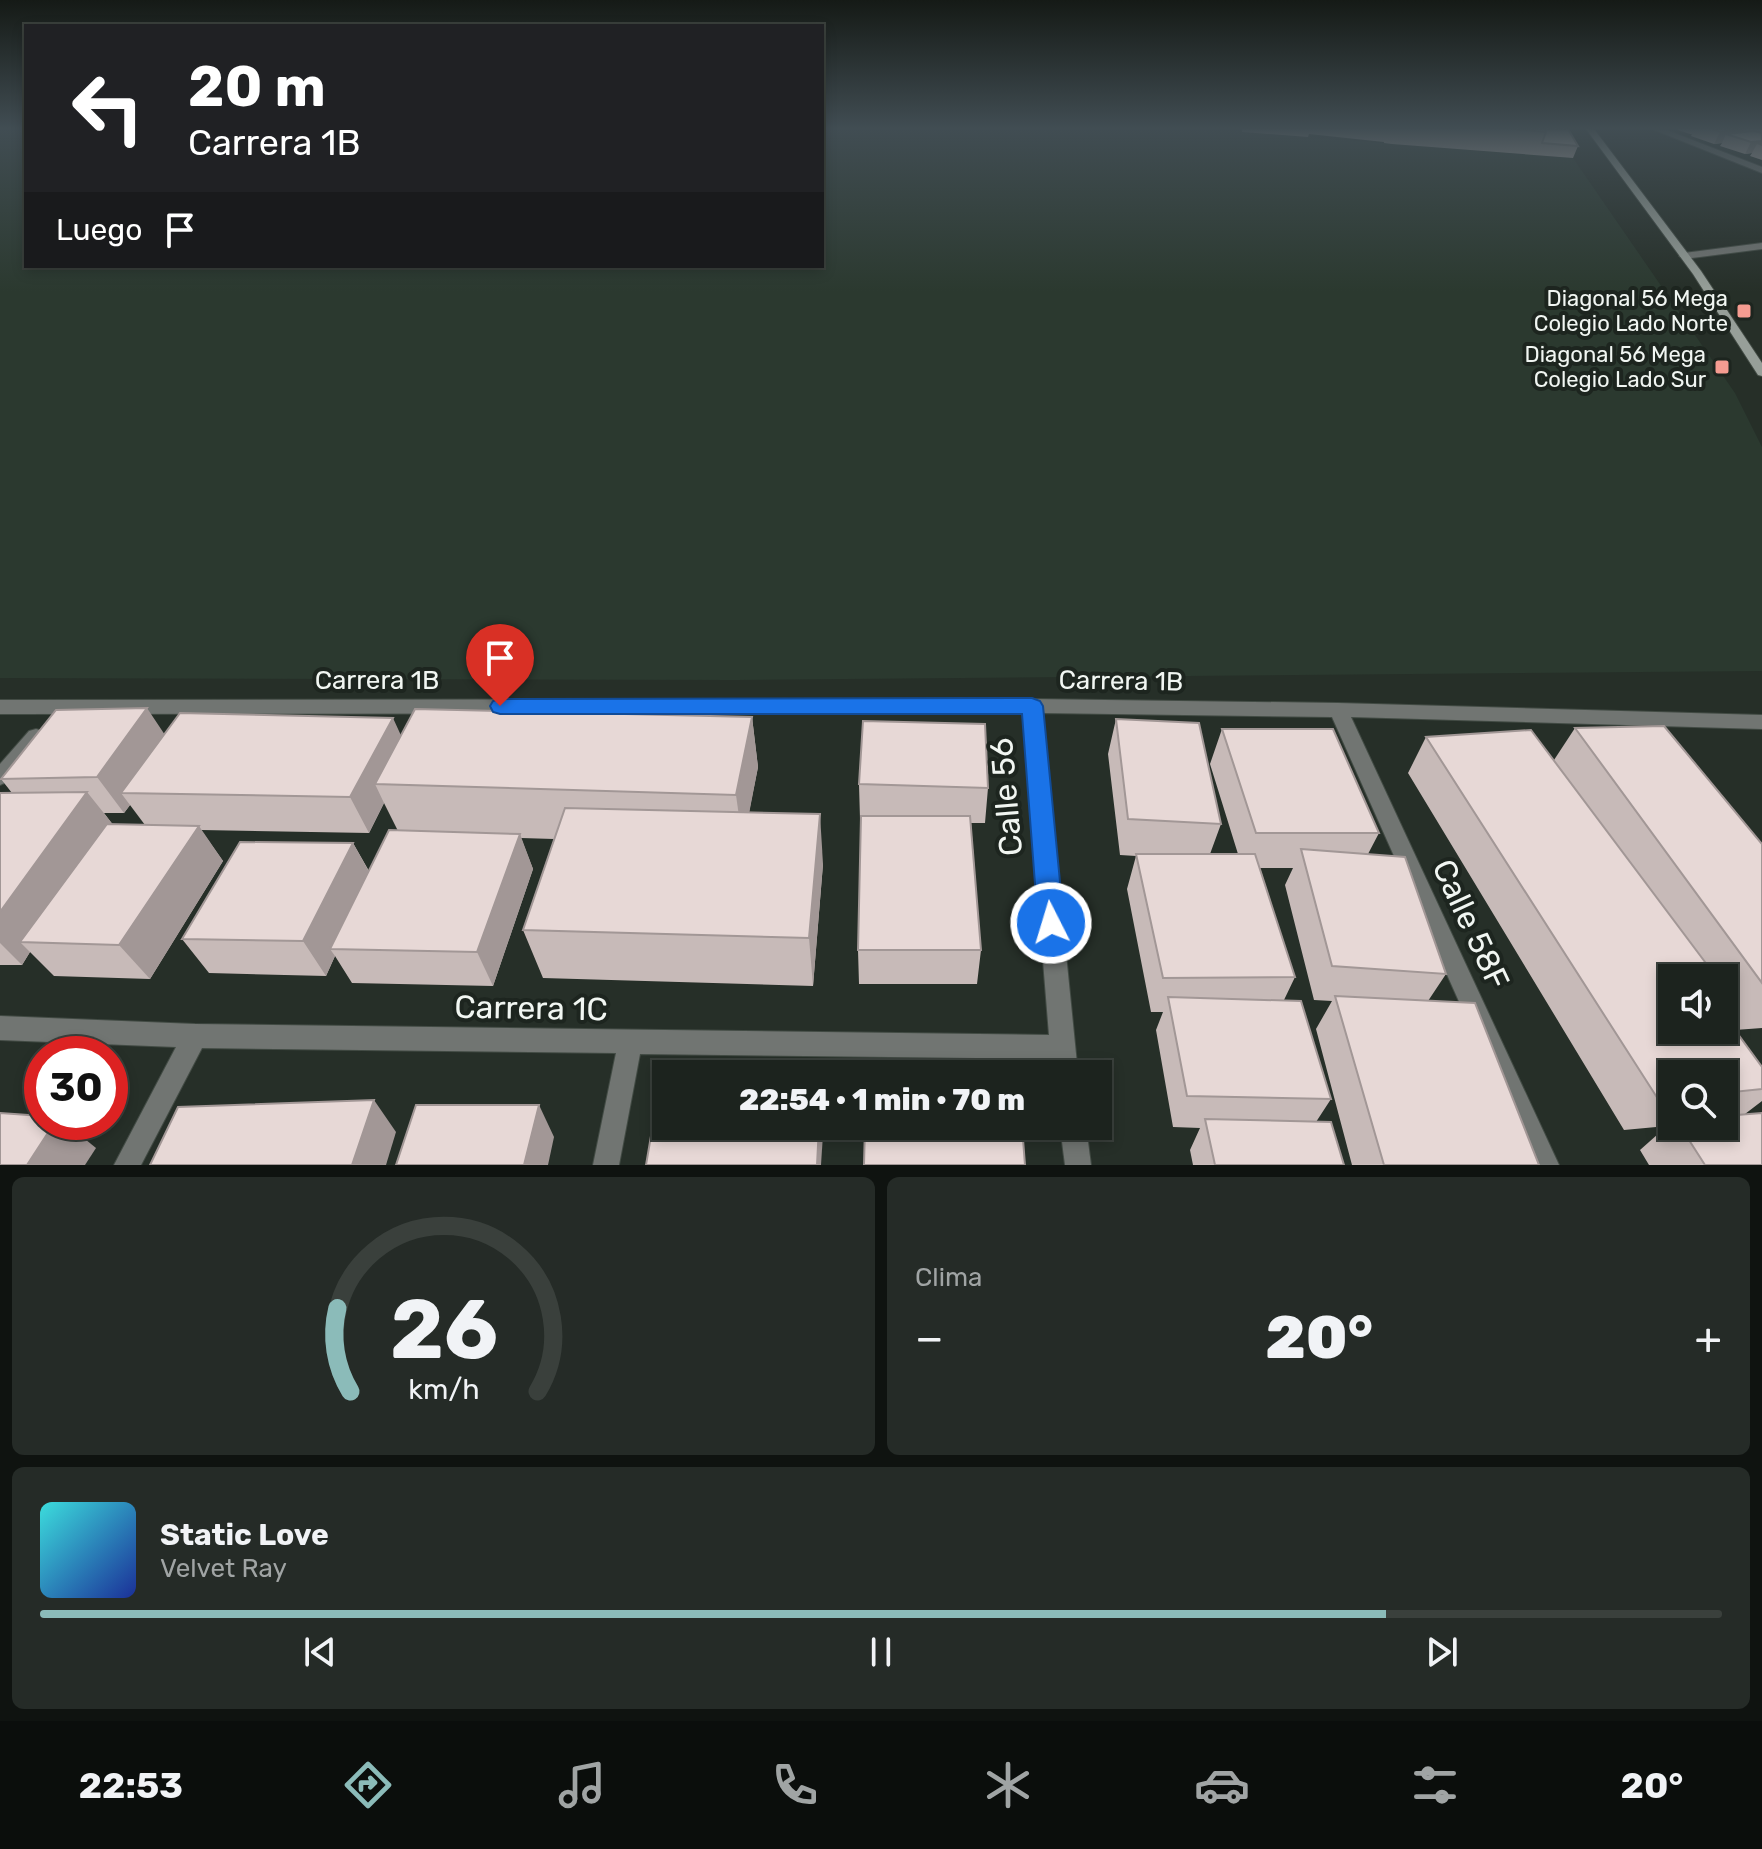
<!DOCTYPE html>
<html lang="es">
<meta charset="utf-8">
<style>
body{margin:0;font-family:Rubik,sans-serif;background:#252b27;color:#f1f3f6;height:100vh;display:flex;flex-direction:column;font-size:30px;white-space:nowrap}
*{box-sizing:border-box;margin:0}
p{font-size:26px;color:#a0a4a4}
.icon{flex:none;width:44px;height:44px;fill:none;stroke:currentColor;stroke-width:2;stroke-linecap:round;stroke-linejoin:round}
.map{position:relative;height:1165px;overflow:hidden}
.sheet{display:flex;flex-direction:column;gap:12px;padding:12px;background:#0f1310;flex:1}
.sheet>*{flex:none}
.hud{position:absolute;left:24px;top:24px;width:800px;height:244px;border-radius:0px;box-shadow:0 4px 12px #0003,0 0 0 2px #3a403c;background:#202124;color:#fff;overflow:hidden}
.buttons{position:absolute;left:1658px;top:964px;display:grid;gap:16px}
.buttons a{display:grid;place-items:center;width:80px;height:80px;border-radius:0px;background:#1c231e;box-shadow:0 4px 12px #0003,0 0 0 2px #3a403c;font-size:40px}
.speed{position:absolute;left:24px;top:1036px;display:flex;gap:16px;font-size:40px;font-weight:700;text-align:center}
.speed>*{display:grid;place-content:center;width:104px;height:104px;border-radius:50%;background:#1c231e;box-shadow:0 4px 12px #0003,0 0 0 2px #3a403c;line-height:1}
.speed .limit{border:12px solid #d22;background:#fff;color:#111}
.pin{position:absolute;display:grid;place-items:center;width:68px;height:68px;color:#fff;margin:-82px -34px;border-radius:50% 50% 50% 0;rotate:-45deg;box-shadow:0 0 8px #0007}
.pin .icon{rotate:45deg}
.me{position:absolute;width:88px;margin:-44px;rotate:355deg;stroke-linejoin:round;filter:drop-shadow(0 0 6px #0008)}
.turn{display:flex;align-items:center;gap:28px;height:168px;padding:0 32px;font-size:36px}
.turn .icon{width:104px;height:104px;stroke-width:2.5}
.turn b{display:block;font-size:56px;line-height:68px}
.then{display:flex;align-items:center;height:76px;padding:0 32px;background:#0003;gap:16px;font-size:30px}
.big{font-size:60px;font-weight:800;line-height:1.1}
.sheet .widget{flex:1;display:flex;flex-direction:column;justify-content:center;gap:12px;min-width:0;padding:0 28px;border-radius:12px;background:#252b27}
.sheet .dial{align-items:center;gap:0}
.dial svg{height:208px;overflow:visible;fill:none;stroke:#3a403c;stroke-width:7;stroke-linecap:round;text-anchor:middle}
.dial text{fill:#f1f3f6;stroke:none}
.song{display:flex;align-items:center;gap:24px}
.cover{width:96px;height:96px;border-radius:12px;background:linear-gradient(135deg,hsl(180 70% 55%),hsl(230 70% 35%))}
.played{height:8px;border-radius:4px;background:linear-gradient(90deg,#8bbbb9 80%,#3a403c 80%)}
.keys{display:flex;justify-content:space-around;direction:ltr}
.heat{display:flex;justify-content:space-between;align-items:center;font-size:44px;direction:ltr}
.sheet .tiles{flex:1;display:grid;gap:12px;grid-template-columns:1fr 1fr}
.widget:last-child{grid-column:span 2}
.trip{position:absolute;left:652px;top:1060px;width:460px;height:80px;border-radius:0px;background:#1c231e;box-shadow:0 4px 12px #0003,0 0 0 2px #3a403c;font-weight:800;line-height:80px;text-align:center}
.dock{display:flex;height:128px;justify-content:space-around;align-items:center;background:#0b0e0c;color:#a0a4a4}
.dock .icon{width:56px;height:56px}
.dock .active{color:#8bbbb9}
.dock b{font-size:36px;color:#f1f3f6}
.map>svg:first-child{display:block}
.built{fill:#2b392f}
.lines{fill:none;stroke-linecap:round;stroke-linejoin:round}
.lane-casing{stroke:#424b44;stroke-width:2}
.street-casing{stroke:#424b44;stroke-width:2}
.secondary-casing{stroke:#424b44;stroke-width:2}
.lane{fill:#717572;fill-rule:evenodd}
.street{fill:#717572;fill-rule:evenodd}
.secondary{fill:#979f99;fill-rule:evenodd}
.wall{fill:#c7bab8;fill-rule:evenodd}
.shaded-wall{fill:#a29796}
.building{fill:#e7d8d6;stroke:#a29796;stroke-width:2}
.route{fill:#1a73e8;stroke:#114b97;stroke-width:2}
.poi-dot{fill:#f59c91;stroke:#1d251f;stroke-width:3}
.labels{text-anchor:middle;dominant-baseline:central;stroke-width:8;stroke-linejoin:round;paint-order:stroke}
.far-poi-label{font-size:22px;fill:#f1f6f2;stroke:#1d251f;text-anchor:end}
.street-label{font-size:26px;fill:#f1f6f2;stroke:#1d251f}
.near-street-label{font-size:32px;fill:#f1f6f2;stroke:#1d251f}
</style>
<div class="map">
<svg width="1762" height="1165" viewBox="0 0 1762 1165">
<rect width="100%" height="100%" fill="#262f28"/>
<path class="built" d="M0,129H26V266H822V129H1242L1243,132L1573,158L1735,393L1762,447V671L736,680L0,678Z"/>
<g class="lines">
<g class="lane-casing">
<path id="lane" d="M1652,129H1664L1762,167V173Z"/>
</g>
<g class="street-casing">
<g id="street">
<path d="M1762,243V249L1684,259L1679,256L1684,253Z"/>
<path d="M1032,699L1338,703L1762,715V729L1351,717L1559,1165H1532L1332,717L1042,713L1078,1074H1052L1051,1059L640,1054L619,1165H593L616,1053L202,1048L141,1165H114L176,1047L0,1040V1016L195,1024L1049,1035L1023,713L0,714V700Z"/>
<path d="M36,729L43,731L45,736L43,741L7,782L0,785V764L29,731Z"/>
<path d="M1060,1126H1086L1091,1165H1065Z"/>
</g>
</g>
<g class="secondary-casing">
<path id="secondary" d="M1586,129H1594L1701,271L1762,363V376L1758,375L1693,274Z"/>
</g>
<use href="#lane" class="lane"/>
<use href="#street" class="street"/>
<use href="#secondary" class="secondary"/>
</g>
<g class="wall">
<path d="M1242,129H1568L1578,146L1573,158L1392,144L1384,143V142L1309,134L1308,137L1242,132Z"/>
<path d="M1675,129H1762V160L1750,156L1752,153L1745,154L1720,146L1722,143L1714,144L1691,136L1692,134H1690Z"/>
<path d="M752,717L758,767L749,812L823,864L813,986L543,978L523,930L554,839L521,838L533,869L493,986L352,983L335,956L326,976L209,973L182,939L353,843L369,871L398,831L384,803L369,833L201,830L223,861L150,979L54,976L30,952L22,965H0V793H12L1,779L165,734L401,735ZM130,805L145,825H113L104,813H124Z"/>
<path d="M1116,719L1221,824L1210,854H1238L1210,764L1222,729L1379,833L1368,854L1446,974L1428,1001L1539,1165H1352L1316,1029L1332,1001L1314,1000L1285,885L1293,868H1260L1295,977L1284,1000L1331,1099L1316,1122L1344,1165H1193L1190,1150L1200,1128L1173,1127L1156,1030L1163,1012H1151L1127,889L1136,856L1120,855L1108,754Z"/>
<path d="M1575,728L1762,844V1028L1735,1030L1762,1067V1101L1745,1114L1762,1165H1649L1640,1150L1667,1126L1624,1130L1408,773L1426,737L1554,760ZM1672,978H1724V1014ZM1672,1074H1724V1126H1672Z"/>
<path d="M859,784L988,788L985,823H971L981,950L977,984H859L858,950L861,819H860Z"/>
</g>
<g class="shaded-wall">
<path d="M1741,129H1747L1742,139L1726,134L1722,143L1714,144L1720,132Z"/>
<path d="M1762,141V146L1757,144L1752,153L1745,154L1751,142Z"/>
<path d="M147,708L171,744L121,793L130,805L124,813L97,777Z"/>
<path d="M752,717L758,767L743,845L736,795Z"/>
<path d="M393,718L409,753L375,784L384,803L369,833L350,797Z"/>
<path d="M87,792L115,827L20,942L30,952L22,965L0,943V912Z"/>
<path d="M820,814L823,864L813,986L809,938Z"/>
<path d="M199,826L223,861L150,979L119,945Z"/>
<path d="M520,834L533,869L493,986L477,952Z"/>
<path d="M353,843L373,879L330,949L335,956L326,976L303,941Z"/>
<path d="M374,1100L396,1132L386,1165H352Z"/>
<path d="M539,1105L554,1137L548,1165H524Z"/>
<path d="M55,1122H64L96,1148L85,1165H27Z"/>
<path d="M819,1126H822L823,1134L821,1165H817Z"/>
</g>
<g class="building">
<path d="M1511,129H1544L1546,132Z"/>
<path d="M1544,129H1568L1578,146L1542,143L1546,132Z"/>
<path d="M1712,129H1741L1720,132Z"/>
<path d="M1754,131L1762,133V141L1751,142L1726,134Z"/>
<path d="M147,708L97,777L1,779L56,710Z"/>
<path d="M415,709L752,717L736,795L375,784Z"/>
<path d="M180,713L393,718L350,797L121,793Z"/>
<path d="M1116,719L1199,723L1221,824L1128,819Z"/>
<path d="M863,721L985,724L988,788L859,784Z"/>
<path d="M1664,726L1762,844V983L1575,728Z"/>
<path d="M1222,729H1333L1379,833H1256Z"/>
<path d="M1531,730L1717,978H1672V1030H1724V1015L1762,1067V1089L1724,1093V1074H1672V1097L1658,1099L1426,737Z"/>
<path d="M87,792L0,912V793Z"/>
<path d="M565,808L820,814L809,938L523,930Z"/>
<path d="M861,816H970L981,950H858Z"/>
<path d="M107,824L199,826L119,945L20,942Z"/>
<path d="M389,830L520,834L477,952L330,949Z"/>
<path d="M240,842L353,843L303,941L182,939Z"/>
<path d="M1301,849L1405,857L1446,974L1332,966Z"/>
<path d="M1136,854H1255L1295,977L1163,978Z"/>
<path d="M1335,996L1475,1003L1539,1165H1384Z"/>
<path d="M1168,997L1301,1001L1331,1099L1187,1096Z"/>
<path d="M374,1100L352,1165H150L178,1107Z"/>
<path d="M657,1101L666,1102V1126H819L817,1165H646Z"/>
<path d="M416,1105H539L524,1165H396Z"/>
<path d="M0,1113L42,1116V1122H55L27,1165H0Z"/>
<path d="M1762,1113V1165H1705L1680,1126H1724V1116Z"/>
<path d="M1205,1119L1331,1122L1344,1165H1215Z"/>
<path d="M865,1126H1022L1025,1165H864Z"/>
</g>
<linearGradient id="sky" x2="0" y2="1"><stop stop-color="#151a16"/><stop offset="0.44" stop-color="#414d53"/><stop offset="1" stop-color="#414d53" stop-opacity="0"/></linearGradient>
<rect width="1762" height="292" fill="url(#sky)"/>
<path class="route" d="M1032,698L1040,701L1043,706L1064,923L1060,931L1051,935L1042,931L1038,923L1022,714H500L493,712L490,706L493,701L500,699Z"/>
<g class="poi-dot">
<rect x="1736" y="303" width="16" height="16" rx="4"/>
<rect x="1714" y="359" width="16" height="16" rx="4"/>
</g>
<g class="labels">
<g class="far-poi-label">
<text x="1728" y="298">Diagonal 56 Mega<tspan x="1728" dy="25">Colegio Lado Norte</tspan></text>
<text x="1706" y="354">Diagonal 56 Mega<tspan x="1706" dy="25">Colegio Lado Sur</tspan></text>
</g>
<g class="street-label">
<text x="377" y="680">Carrera 1B</text>
<text transform="translate(1121 681) rotate(1)">Carrera 1B</text>
</g>
<g class="near-street-label">
<text transform="translate(1006 797) rotate(-95)">Calle 56</text>
<text transform="translate(1471 924) rotate(65)">Calle 58F</text>
<text transform="translate(531 1008) rotate(1)">Carrera 1C</text>
</g>
</g>
</svg>
<div class="buttons">
<a><svg class="icon" aria-label="sound" viewBox="0 0 24 24"><path d="M4 9h4l5-4v14l-5-4H4zM17 9q2 3 0 6"/></svg></a>
<a><svg class="icon" aria-label="search" viewBox="0 0 24 24"><circle cx="10" cy="10" r="6"/><path d="M15 15l6 6"/></svg></a>
</div>
<div class="speed"><div class="limit">30</div></div>
<div class="pin" style="left:500px;top:706px;background:#d93025"><svg class="icon" aria-label="arrive" viewBox="0 0 24 24"><path d="M6 21V4h12l-3 4 3 4H6"/></svg></div>
<svg class="me" style="left:1051px;top:923px" viewBox="-20 -20 40 40"><circle r="17" fill="#1a73e8" stroke="#fff" stroke-width="3"/><path d="M0-11L8 9 0 5-8 9z" fill="#fff"/></svg>
<div class="trip">22:54 · 1 min · 70 m</div>
<div class="hud">
<div class="turn"><svg class="icon" aria-label="left" viewBox="0 0 24 24"><path d="M17 20v-9H6M10 6l-5 5 5 5"/></svg><div><b>20 m</b>Carrera 1B</div></div>
<div class="then">Luego<svg class="icon" aria-label="arrive" viewBox="0 0 24 24"><path d="M6 21V4h12l-3 4 3 4H6"/></svg></div>
</div>
</div>
<section class="sheet">
<div class="tiles">
<div class="widget dial"><svg viewBox="0 0 100 80">
<path d="M14 69A42 42 0 1 1 86 69"/>
<path d="M14 69A42 42 0 0 1 9 37" stroke="#8bbbb9"/>
<text x="50" y="56" font-size="32" font-weight="700">26</text>
<text x="50" y="72" font-size="11">km/h</text>
</svg></div>
<div class="widget"><p>Clima</p>
<div class="heat"><a>−</a><b class="big">20°</b><a>+</a></div>
</div>
<div class="widget">
<div class="song"><i class="cover"></i><div><b>Static Love</b><p>Velvet Ray</p></div></div>
<div class="played"></div>
<div class="keys"><svg class="icon" aria-label="previous" viewBox="0 0 24 24"><path d="M18 5L8 12l10 7zM5 5v14"/></svg><svg class="icon" aria-label="pause" viewBox="0 0 24 24"><path d="M8 5v14M16 5v14"/></svg><svg class="icon" aria-label="next" viewBox="0 0 24 24"><path d="M6 5l10 7-10 7zM19 5v14"/></svg></div>
</div>
</div>
</section>
<nav class="dock">
<b>22:53</b>
<svg class="icon active" aria-label="directions" viewBox="0 0 24 24"><path d="M12 3l9 9-9 9-9-9zM9 14v-3h6M13 9l2 2-2 2"/></svg>
<svg class="icon" aria-label="music" viewBox="0 0 24 24"><path d="M9 18V5l10-2v13"/><circle cx="6" cy="18" r="3"/><circle cx="16" cy="16" r="3"/></svg>
<svg class="icon" aria-label="phone" viewBox="0 0 24 24"><path d="M5 4h4l2 5-3 2q2 4 5 5l2-3 5 2v4C11 20 4 13 5 4z"/></svg>
<svg class="icon" aria-label="climate" viewBox="0 0 24 24"><path d="M12 3v18M4 7l16 10M4 17L20 7"/></svg>
<svg class="icon" aria-label="car" viewBox="0 0 24 24"><path d="M5 17H2v-5l4-1 3-4h7l3 4 3 1v5h-3M9 17h6M6 11h13"/><circle cx="7" cy="17" r="2"/><circle cx="17" cy="17" r="2"/></svg>
<svg class="icon" aria-label="filters" viewBox="0 0 24 24"><path d="M4 7h16M4 17h16"/><circle cx="9" cy="7" r="2"/><circle cx="15" cy="17" r="2"/></svg>
<b>20°</b>
</nav>
